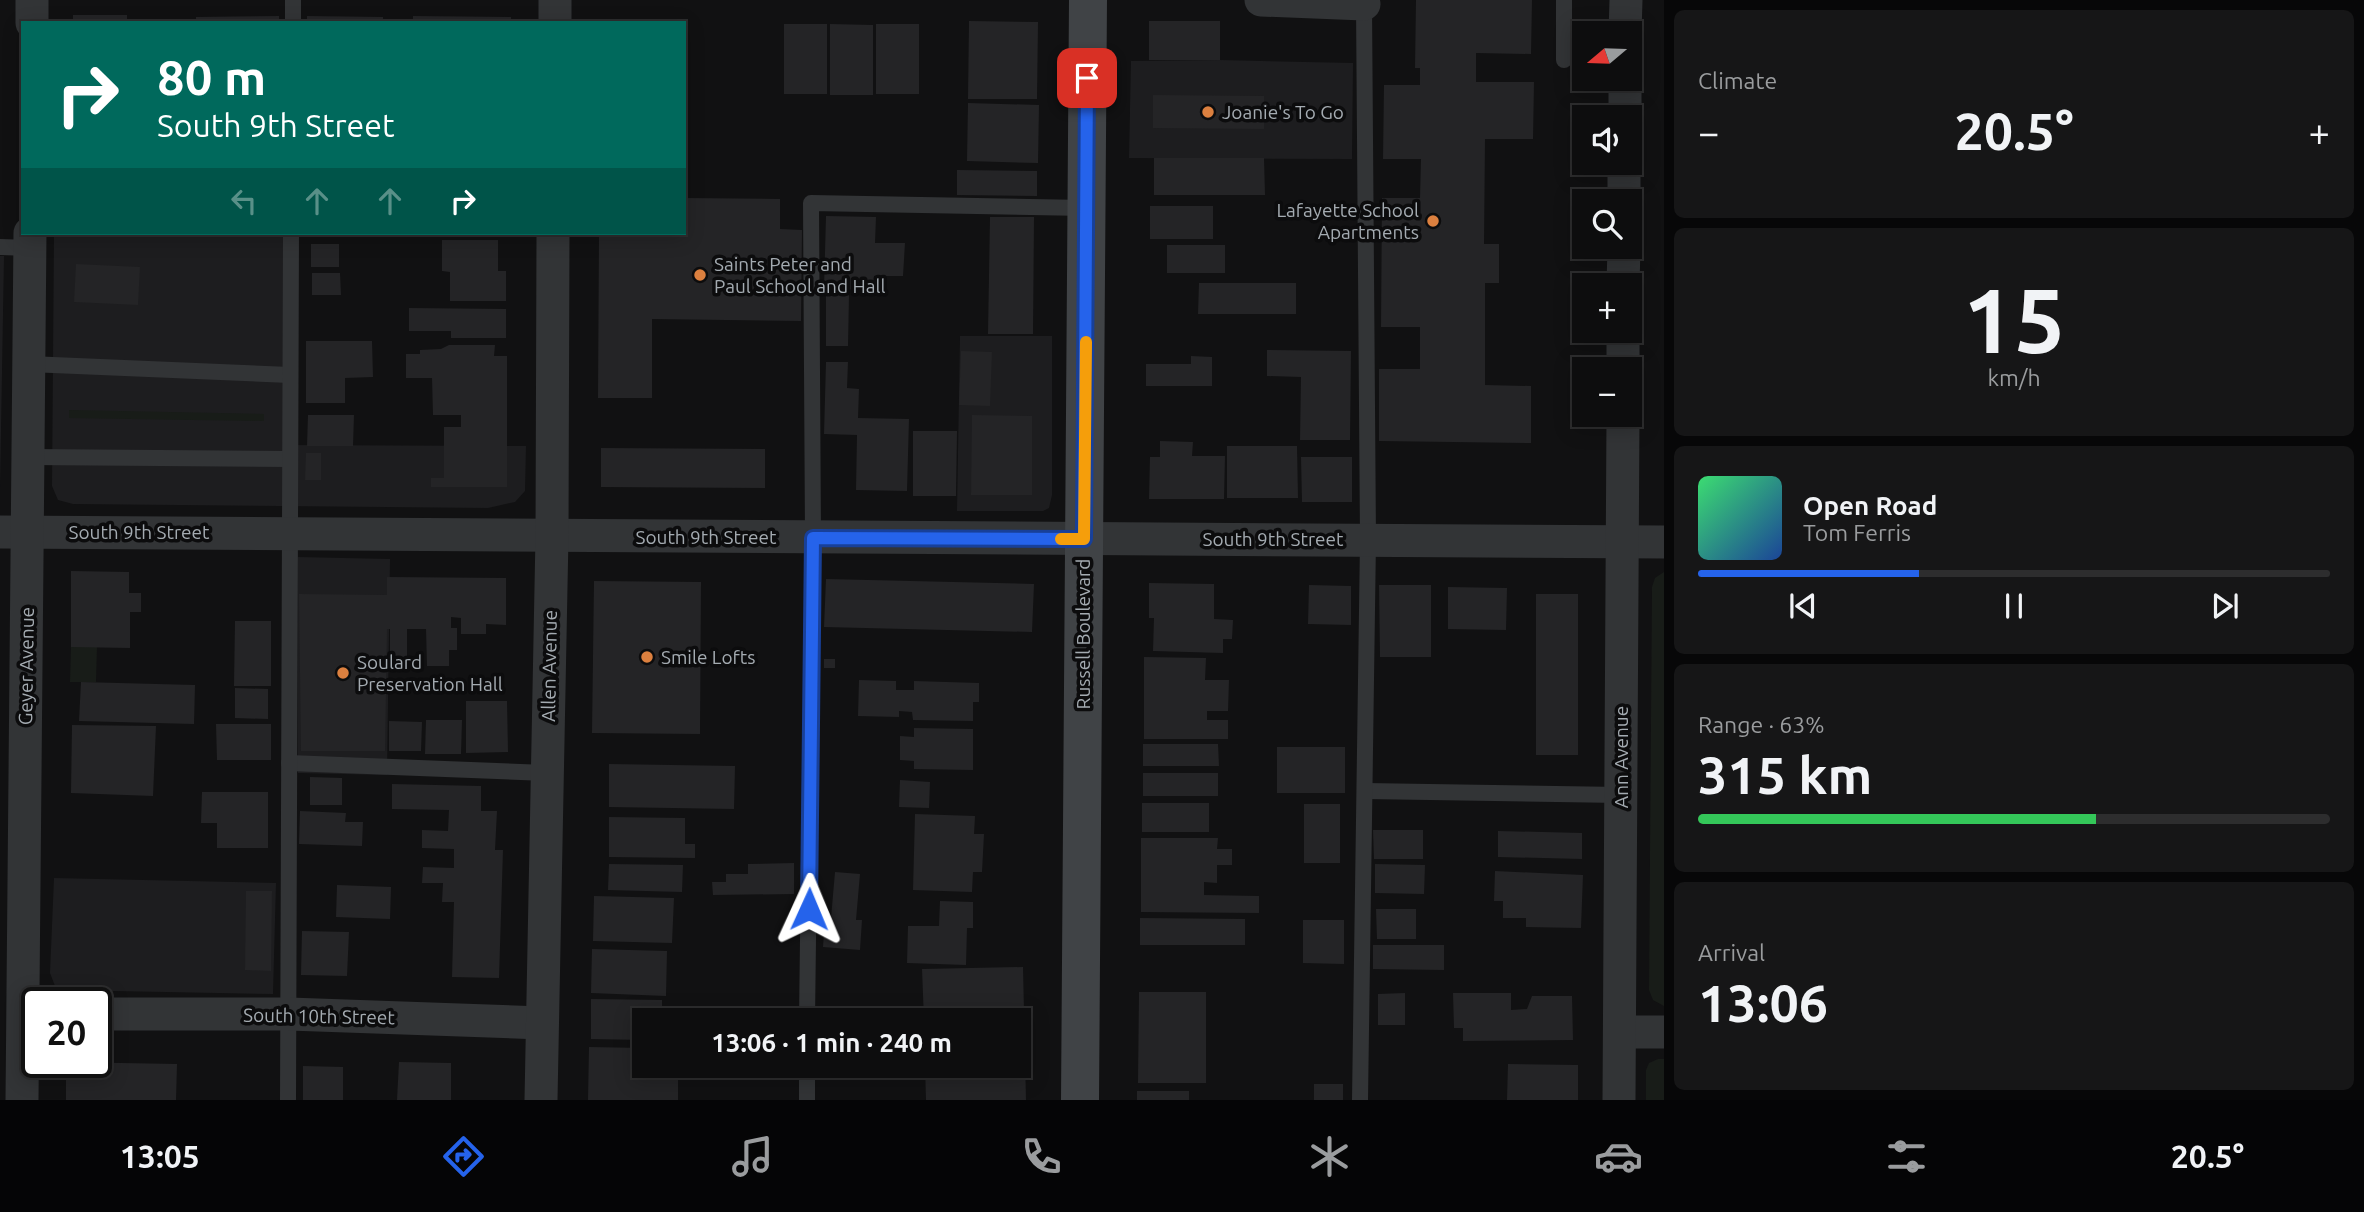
<!DOCTYPE html>
<meta charset="utf-8">
<style>
body{margin:0;font-family:Ubuntu,sans-serif;background:#161617;color:#f1f3f6;height:100vh;display:flex;flex-direction:column;font-size:26px;white-space:nowrap}
*{box-sizing:border-box;margin:0}
p{font-size:23px;color:#9a9c9e}
.icon{flex:none;width:38px;height:38px;fill:none;stroke:currentColor;stroke-width:2;stroke-linecap:round;stroke-linejoin:round}
.map{position:relative;flex:1;overflow:hidden}
.side{display:flex;flex-direction:column;gap:10px;padding:10px;background:#070708;width:700px}
.side>*{flex:none}
.top-card{position:absolute;left:21px;top:21px;width:665px;height:214px;border-radius:0px;box-shadow:0 4px 18px #0003,0 0 0 2px #2d2d2e;background:#00695c;color:#fff;overflow:hidden}
.needle{width:46px;rotate:251deg}
.tools{position:absolute;left:1572px;top:21px;display:grid;gap:14px}
.tools a{display:grid;place-items:center;width:70px;height:70px;border-radius:0px;background:#0d0d0e;box-shadow:0 4px 18px #0003,0 0 0 2px #2d2d2e;font-size:35px}
.speed{position:absolute;left:21px;top:987px;display:flex;gap:14px;font-size:35px;font-weight:700;text-align:center}
.speed>*{display:grid;place-content:center;width:91px;height:91px;border-radius:50%;background:#0d0d0e;box-shadow:0 4px 18px #0003,0 0 0 2px #2d2d2e;line-height:1}
.speed .limit{border:4px solid #111;border-radius:10px;background:#fff;color:#111}
.pin{position:absolute;display:grid;place-items:center;width:60px;height:60px;color:#fff;margin:-30px;border-radius:14px;box-shadow:0 4px 10px #0006}
.me{position:absolute;width:77px;margin:-38px;rotate:1deg;stroke-linejoin:round;filter:drop-shadow(0 0 5px #0008)}
.turn{display:flex;align-items:center;gap:24px;height:147px;padding:0 21px;font-size:32px}
.turn .icon{width:91px;height:91px;stroke-width:2.5}
.turn b{display:block;font-size:49px;line-height:60px}
.lanes{display:flex;align-items:center;height:66px;padding:0 21px;background:#0003;justify-content:center;gap:35px;direction:ltr}
.lanes .off{opacity:.35}
.big{font-size:52px;font-weight:700;line-height:1.1}
.side .widget{flex:1;display:flex;flex-direction:column;justify-content:center;gap:10px;min-width:0;padding:0 24px;border-radius:10px;background:#161617}
.side .dial{align-items:center;gap:0}
.dial b{font-size:91px;line-height:1}
.song{display:flex;align-items:center;gap:21px}
.cover{width:84px;height:84px;border-radius:10px;background:linear-gradient(135deg,hsl(140 70% 55%),hsl(220 70% 35%))}
.played{height:7px;border-radius:4px;background:linear-gradient(90deg,#2563eb 35%,#2d2d2e 35%)}
.keys{display:flex;justify-content:space-around;direction:ltr}
.heat{display:flex;justify-content:space-between;align-items:center;font-size:38px;direction:ltr}
.charge{height:10px;border-radius:5px;background:linear-gradient(90deg,#34c759 63%,#2d2d2e 0)}
.trip{position:absolute;left:632px;top:1008px;width:399px;height:70px;border-radius:0px;background:#0d0d0e;box-shadow:0 4px 18px #0003,0 0 0 2px #2d2d2e;font-weight:700;line-height:70px;text-align:center}
.menu{display:flex;height:112px;justify-content:space-around;align-items:center;background:#050506;color:#9a9c9e}
.menu .icon{width:49px;height:49px}
.menu .current{color:#2563eb}
.menu b{font-size:32px;color:#f1f3f6}
main{display:flex;flex:1;min-height:0}
.map>svg:first-child{display:block}
.built{fill:#1d1d1f}
.green{fill:#181c18}
.building{fill:#242426}
.lines{fill:none;stroke-linecap:round;stroke-linejoin:round}
.service{stroke:#323436;stroke-width:16}
.minor{stroke:#323436;stroke-width:33}
.secondary{stroke:#404346;stroke-width:38}
.route-casing{stroke:#184099;stroke-width:18}
.route{stroke:#2563eb;stroke-width:12}
.slow{stroke:#f59e0b;stroke-width:12}
.poi-dot{fill:#dc803f;stroke:#0c0c0d;stroke-width:2.5}
.labels{text-anchor:middle;dominant-baseline:central;stroke-width:7;stroke-linejoin:round;paint-order:stroke}
.poi-label{font-size:19px;fill:#a4abb1;stroke:#0c0c0d;text-anchor:start}
.street-label{font-size:19px;fill:#a4abb1;stroke:#0c0c0d}
</style>
<main>
<div class="map">
<svg width="1664" height="1100" viewBox="0 0 1664 1100">
<rect width="100%" height="100%" fill="#111112"/>
<g class="built">
<path d="M1220,60L1353,63L1352,159L1129,158L1131,61Z"/>
<path d="M54,233H284L283,445L526,446L525,491L515,502L488,508L73,504L58,500L52,486Z"/>
<path d="M0,256H4L0,489Z"/>
<path d="M960,336H1052V495L1049,508L1043,511H957Z"/>
<path d="M298,557L390,559L387,775L298,773Z"/>
<path d="M54,878L276,883L273,994L61,990L55,986L50,973Z"/>
</g>
<g class="green">
<path d="M69,410L264,414V421L69,418Z"/>
<path d="M1664,572V1006L1653,1000L1649,990L1652,587L1655,578Z"/>
<path d="M71,647H97L96,682H70Z"/>
<path d="M1658,1059H1664V1100H1646V1070L1649,1063Z"/>
</g>
<g class="building">
<path d="M1416,0H1532L1531,54L1476,53V82H1534L1533,139H1485L1484,244H1499V283H1485V385L1531,386V443L1379,441V369H1420V327H1381L1382,198H1420L1421,159H1383L1384,85H1420V68H1415Z"/>
<rect x="73" y="15" width="54" height="8"/>
<path d="M279,16V23H196V17Z"/>
<path d="M307,16L383,17V23H307Z"/>
<path d="M413,16L511,17V23H413Z"/>
<path d="M969,21L1038,22L1037,99H968Z"/>
<rect x="1149" y="21" width="71" height="39"/>
<rect x="784" y="24" width="43" height="70"/>
<path d="M830,24L873,25V95H830Z"/>
<rect x="876" y="24" width="43" height="70"/>
<path d="M1153,95L1264,96V129L1153,128Z"/>
<path d="M968,103L1039,105L1038,163L967,161Z"/>
<path d="M1154,158H1264L1265,195H1154Z"/>
<path d="M957,170L1037,171V196L957,195Z"/>
<path d="M684,198L780,199V229L802,230L801,321L652,319V398H598L599,233H684Z"/>
<rect x="1150" y="206" width="63" height="33"/>
<path d="M826,216L876,217L875,243H905L903,276H874V290L824,289Z"/>
<path d="M990,217H1034L1033,334H988Z"/>
<path d="M442,240H498V271H506V301H450V272L442,271Z"/>
<rect x="311" y="244" width="28" height="23"/>
<rect x="1167" y="245" width="58" height="28"/>
<path d="M76,264L140,267L138,305L74,302Z"/>
<path d="M312,273H340L341,295H312Z"/>
<path d="M1199,283H1296V314H1198Z"/>
<path d="M826,294L849,295L848,346H826Z"/>
<path d="M409,308L506,309V338H451V331H409Z"/>
<path d="M306,341H372L373,377L345,378V403H306Z"/>
<path d="M449,345H495L494,356H507V487H431V478H444V427H461V415H433L432,378H406V354H420V350L441,349Z"/>
<path d="M1267,350L1351,351L1350,440H1300L1301,377L1267,376Z"/>
<path d="M961,351L992,352L990,406L959,405Z"/>
<path d="M1191,356L1212,357V386H1146V364H1191Z"/>
<path d="M826,362H848L847,388L859,389L858,418L909,419L907,491L856,490L857,435L824,434Z"/>
<path d="M308,415H354L353,446H307Z"/>
<path d="M972,415L1032,416V495H971Z"/>
<path d="M913,431H957L956,496H913Z"/>
<path d="M1160,441L1193,442L1192,456H1225L1224,499H1149L1150,457H1160Z"/>
<path d="M1227,446H1297L1298,498H1227Z"/>
<path d="M601,448L765,449V488L601,487Z"/>
<path d="M306,453H321V480H305Z"/>
<path d="M1301,457H1352V502H1302Z"/>
<path d="M71,571L129,572V593H141V612H130V648L71,647Z"/>
<path d="M387,577L506,578V625L486,624V634H461V618L451,617V628H457V650H449V666H427L426,629H407V659H390V629H387L385,751H301L299,594L387,595Z"/>
<path d="M826,579L1034,584L1032,632L824,627Z"/>
<path d="M594,581L701,582L700,734L592,733Z"/>
<path d="M1149,583L1214,584V619L1233,620L1232,639H1223V653L1153,651L1154,618H1149Z"/>
<path d="M1309,585L1351,586V625L1308,624Z"/>
<path d="M1379,585H1431V657H1380Z"/>
<path d="M1448,587L1507,588L1506,630L1448,629Z"/>
<rect x="1536" y="594" width="42" height="161"/>
<path d="M235,621H271V686H234Z"/>
<path d="M1144,657L1206,658L1205,680H1229L1228,711H1207V720H1228V739H1144Z"/>
<rect x="824" y="659" width="11" height="9"/>
<path d="M859,680L896,681V690H914V681L979,683V702H973V721L913,720L912,712L899,711V717L858,716Z"/>
<path d="M81,682L195,685L194,724L79,721Z"/>
<path d="M235,688L268,689V719L235,718Z"/>
<path d="M466,701H507L508,752L466,753Z"/>
<path d="M426,720H462L461,754H425Z"/>
<path d="M389,721L422,722L421,751H389Z"/>
<path d="M216,724H271V760H217Z"/>
<path d="M72,725L156,726L153,796L71,793Z"/>
<path d="M914,728L973,729V770L914,769V761L900,760V736L914,737Z"/>
<path d="M1143,744H1218L1219,766H1143Z"/>
<rect x="1277" y="747" width="68" height="46"/>
<path d="M609,764L735,766L734,809L609,807Z"/>
<rect x="1143" y="773" width="75" height="23"/>
<path d="M310,777L342,778V805H310Z"/>
<path d="M900,780L930,782L929,808L899,807Z"/>
<path d="M392,784L481,786V811H497L495,850H503L499,978L452,977L454,902H442L443,883H422L423,867L454,868V849L422,848V830L448,831L449,810L392,809Z"/>
<path d="M202,792H268V848H217V823H201Z"/>
<rect x="1142" y="803" width="67" height="29"/>
<rect x="1304" y="804" width="36" height="59"/>
<path d="M300,811L346,813L345,822H363L362,846L299,844Z"/>
<path d="M915,814L975,816L974,834H984L982,872H973L972,892L913,890Z"/>
<path d="M609,817L685,818V844H695V858L609,857Z"/>
<path d="M1373,830H1423V859H1374Z"/>
<path d="M1498,831L1582,833V859L1498,857Z"/>
<path d="M1141,838H1218L1217,849H1232V865H1217V883L1204,882V895L1259,896V913L1141,912Z"/>
<path d="M794,863V894L713,895L712,882H726V874H748V864Z"/>
<path d="M609,864L683,865L682,892L608,890Z"/>
<path d="M1375,864L1425,865L1424,894L1375,893Z"/>
<path d="M1495,871L1583,875L1581,928L1526,927V918H1503V901H1494Z"/>
<path d="M835,872L860,874L856,920H862L860,950L823,947L825,918H831Z"/>
<path d="M337,885L391,887L390,919L336,917Z"/>
<path d="M246,891H272L271,971L245,970Z"/>
<path d="M594,896L674,898L672,943L593,941Z"/>
<path d="M940,901L973,902V928H967L966,965L907,963L908,926H939Z"/>
<path d="M1376,909H1416V939H1377Z"/>
<path d="M1140,918L1245,919V945H1140Z"/>
<path d="M1303,920H1344V964L1303,963Z"/>
<path d="M302,931L349,932L347,976L301,975Z"/>
<path d="M1373,945H1444V970L1373,969Z"/>
<path d="M592,949L667,951L666,996L591,993Z"/>
<path d="M1023,967L1026,1100H926L925,1066H1018V1020H924L922,969Z"/>
<path d="M1139,992H1206V1083H1138Z"/>
<path d="M1405,993V1025H1378V994Z"/>
<path d="M1453,993H1511V1010L1527,1009L1532,996H1572L1573,1040L1463,1041V1028H1454Z"/>
<path d="M591,999L662,1000V1020H644V1040L591,1039Z"/>
<path d="M739,1008L769,1011L768,1020H738Z"/>
<path d="M589,1047L644,1048V1066H678V1100H588Z"/>
<path d="M66,1062L177,1064L176,1100H66Z"/>
<path d="M399,1062L451,1063V1100H397Z"/>
<path d="M1508,1064L1578,1065V1100H1507Z"/>
<path d="M303,1066L343,1067V1100H303Z"/>
<rect x="1314" y="1084" width="29" height="16"/>
<rect x="1137" y="1091" width="52" height="9"/>
</g>
<g class="lines">
<g class="service">
<path d="M293,23V0"/>
<path d="M1564,60V0"/>
<path d="M0,247L30,248"/>
<path d="M29,364L290,375"/>
<path d="M28,457L289,459"/>
<path d="M289,763L546,773"/>
<path d="M1365,791L1621,795"/>
<path d="M807,1020L813,538L811,203L1086,208"/>
<path d="M288,1100L291,233"/>
<path d="M807,1100V1066"/>
<path d="M1360,1100L1368,540L1364,4"/>
</g>
<g class="minor">
<path d="M1261,0L1364,4"/>
<path d="M32,23V0"/>
<path d="M555,23V0"/>
<path d="M1625,33L1626,0"/>
<path d="M1625,117V79"/>
<path d="M1624,201V163"/>
<path d="M1623,285L1624,247"/>
<path d="M1623,369V331"/>
<path d="M0,532L1664,542"/>
<path d="M96,1014H289L542,1023"/>
<path d="M1620,1032H1664"/>
<path d="M22,1100L30,233"/>
<path d="M541,1100L552,536L553,233"/>
<path d="M1619,1100L1623,415"/>
</g>
<path class="secondary" d="M1080,1100L1088,0"/>
</g>
<g class="lines">
<g class="route-casing">
<path id="route" d="M809,909L813,538L1084,539L1087,78"/>
</g>
<use href="#route" class="route"/>
<path class="slow" d="M1061,539H1084L1086,342"/>
</g>
<g class="poi-dot">
<circle cx="1208" cy="112" r="7"/>
<circle cx="1433" cy="221" r="7"/>
<circle cx="700" cy="275" r="7"/>
<circle cx="647" cy="657" r="7"/>
<circle cx="343" cy="673" r="7"/>
</g>
<g class="labels">
<g class="poi-label">
<text x="1222" y="112">Joanie's To Go</text>
<text x="1419" y="210" text-anchor="end">Lafayette School<tspan x="1419" dy="22">Apartments</tspan></text>
<text x="714" y="264">Saints Peter and<tspan x="714" dy="22">Paul School and Hall</tspan></text>
<text x="661" y="657">Smile Lofts</text>
<text x="357" y="662">Soulard<tspan x="357" dy="22">Preservation Hall</tspan></text>
</g>
<g class="street-label">
<text x="139" y="532">South 9th Street</text>
<text x="706" y="537">South 9th Street</text>
<text x="1273" y="539">South 9th Street</text>
<text transform="translate(1083 634) rotate(-90)">Russell Boulevard</text>
<text transform="translate(26 666) rotate(-89)">Geyer Avenue</text>
<text transform="translate(549 666) rotate(-89)">Allen Avenue</text>
<text transform="translate(1621 757) rotate(-90)">Ann Avenue</text>
<text transform="translate(319 1016) rotate(1)">South 10th Street</text>
</g>
</g>
</svg>
<div class="tools">
<a><svg class="needle" viewBox="-14 -14 28 28"><path d="M0-13l5 13h-10z" fill="#e53935"/><path d="M0 13l5-13h-10z" fill="#9a9c9e"/></svg></a>
<a><svg class="icon" aria-label="sound" viewBox="0 0 24 24"><path d="M4 9h4l5-4v14l-5-4H4zM17 9q2 3 0 6"/></svg></a>
<a><svg class="icon" aria-label="search" viewBox="0 0 24 24"><circle cx="10" cy="10" r="6"/><path d="M15 15l6 6"/></svg></a>
<a>+</a>
<a>−</a>
</div>
<div class="speed"><div class="limit">20</div></div>
<div class="pin" style="left:1087px;top:78px;background:#d93025"><svg class="icon" aria-label="arrive" viewBox="0 0 24 24"><path d="M6 21V4h12l-3 4 3 4H6"/></svg></div>
<svg class="me" style="left:809px;top:909px" viewBox="-20 -20 40 40"><path d="M0-17L14 15 0 8-14 15z" fill="#2563eb" stroke="#fff" stroke-width="4"/></svg>
<div class="trip">13:06 · 1 min · 240 m</div>
<div class="top-card">
<div class="turn"><svg class="icon" aria-label="right" viewBox="0 0 24 24"><path d="M7 20v-9h11M14 6l5 5-5 5"/></svg><div><b>80 m</b>South 9th Street</div></div>
<div class="lanes"><svg class="icon off" aria-label="left" viewBox="0 0 24 24"><path d="M17 20v-9H6M10 6l-5 5 5 5"/></svg><svg class="icon off" aria-label="ahead" viewBox="0 0 24 24"><path d="M12 20V5M6 11l6-6 6 6"/></svg><svg class="icon off" aria-label="ahead" viewBox="0 0 24 24"><path d="M12 20V5M6 11l6-6 6 6"/></svg><svg class="icon" aria-label="right" viewBox="0 0 24 24"><path d="M7 20v-9h11M14 6l5 5-5 5"/></svg></div>
</div>
</div>
<section class="side">
<div class="widget"><p>Climate</p>
<div class="heat"><a>−</a><b class="big">20.5°</b><a>+</a></div>
</div>
<div class="widget dial"><b>15</b><p>km/h</p></div>
<div class="widget">
<div class="song"><i class="cover"></i><div><b>Open Road</b><p>Tom Ferris</p></div></div>
<div class="played"></div>
<div class="keys"><svg class="icon" aria-label="previous" viewBox="0 0 24 24"><path d="M18 5L8 12l10 7zM5 5v14"/></svg><svg class="icon" aria-label="pause" viewBox="0 0 24 24"><path d="M8 5v14M16 5v14"/></svg><svg class="icon" aria-label="next" viewBox="0 0 24 24"><path d="M6 5l10 7-10 7zM19 5v14"/></svg></div>
</div>
<div class="widget"><p>Range · 63%</p><b class="big">315 km</b><div class="charge"></div></div>
<div class="widget"><p>Arrival</p><b class="big">13:06</b></div>
</section>
</main>
<nav class="menu">
<b>13:05</b>
<svg class="icon current" aria-label="directions" viewBox="0 0 24 24"><path d="M12 3l9 9-9 9-9-9zM9 14v-3h6M13 9l2 2-2 2"/></svg>
<svg class="icon" aria-label="music" viewBox="0 0 24 24"><path d="M9 18V5l10-2v13"/><circle cx="6" cy="18" r="3"/><circle cx="16" cy="16" r="3"/></svg>
<svg class="icon" aria-label="phone" viewBox="0 0 24 24"><path d="M5 4h4l2 5-3 2q2 4 5 5l2-3 5 2v4C11 20 4 13 5 4z"/></svg>
<svg class="icon" aria-label="climate" viewBox="0 0 24 24"><path d="M12 3v18M4 7l16 10M4 17L20 7"/></svg>
<svg class="icon" aria-label="car" viewBox="0 0 24 24"><path d="M5 17H2v-5l4-1 3-4h7l3 4 3 1v5h-3M9 17h6M6 11h13"/><circle cx="7" cy="17" r="2"/><circle cx="17" cy="17" r="2"/></svg>
<svg class="icon" aria-label="filters" viewBox="0 0 24 24"><path d="M4 7h16M4 17h16"/><circle cx="9" cy="7" r="2"/><circle cx="15" cy="17" r="2"/></svg>
<b>20.5°</b>
</nav>
